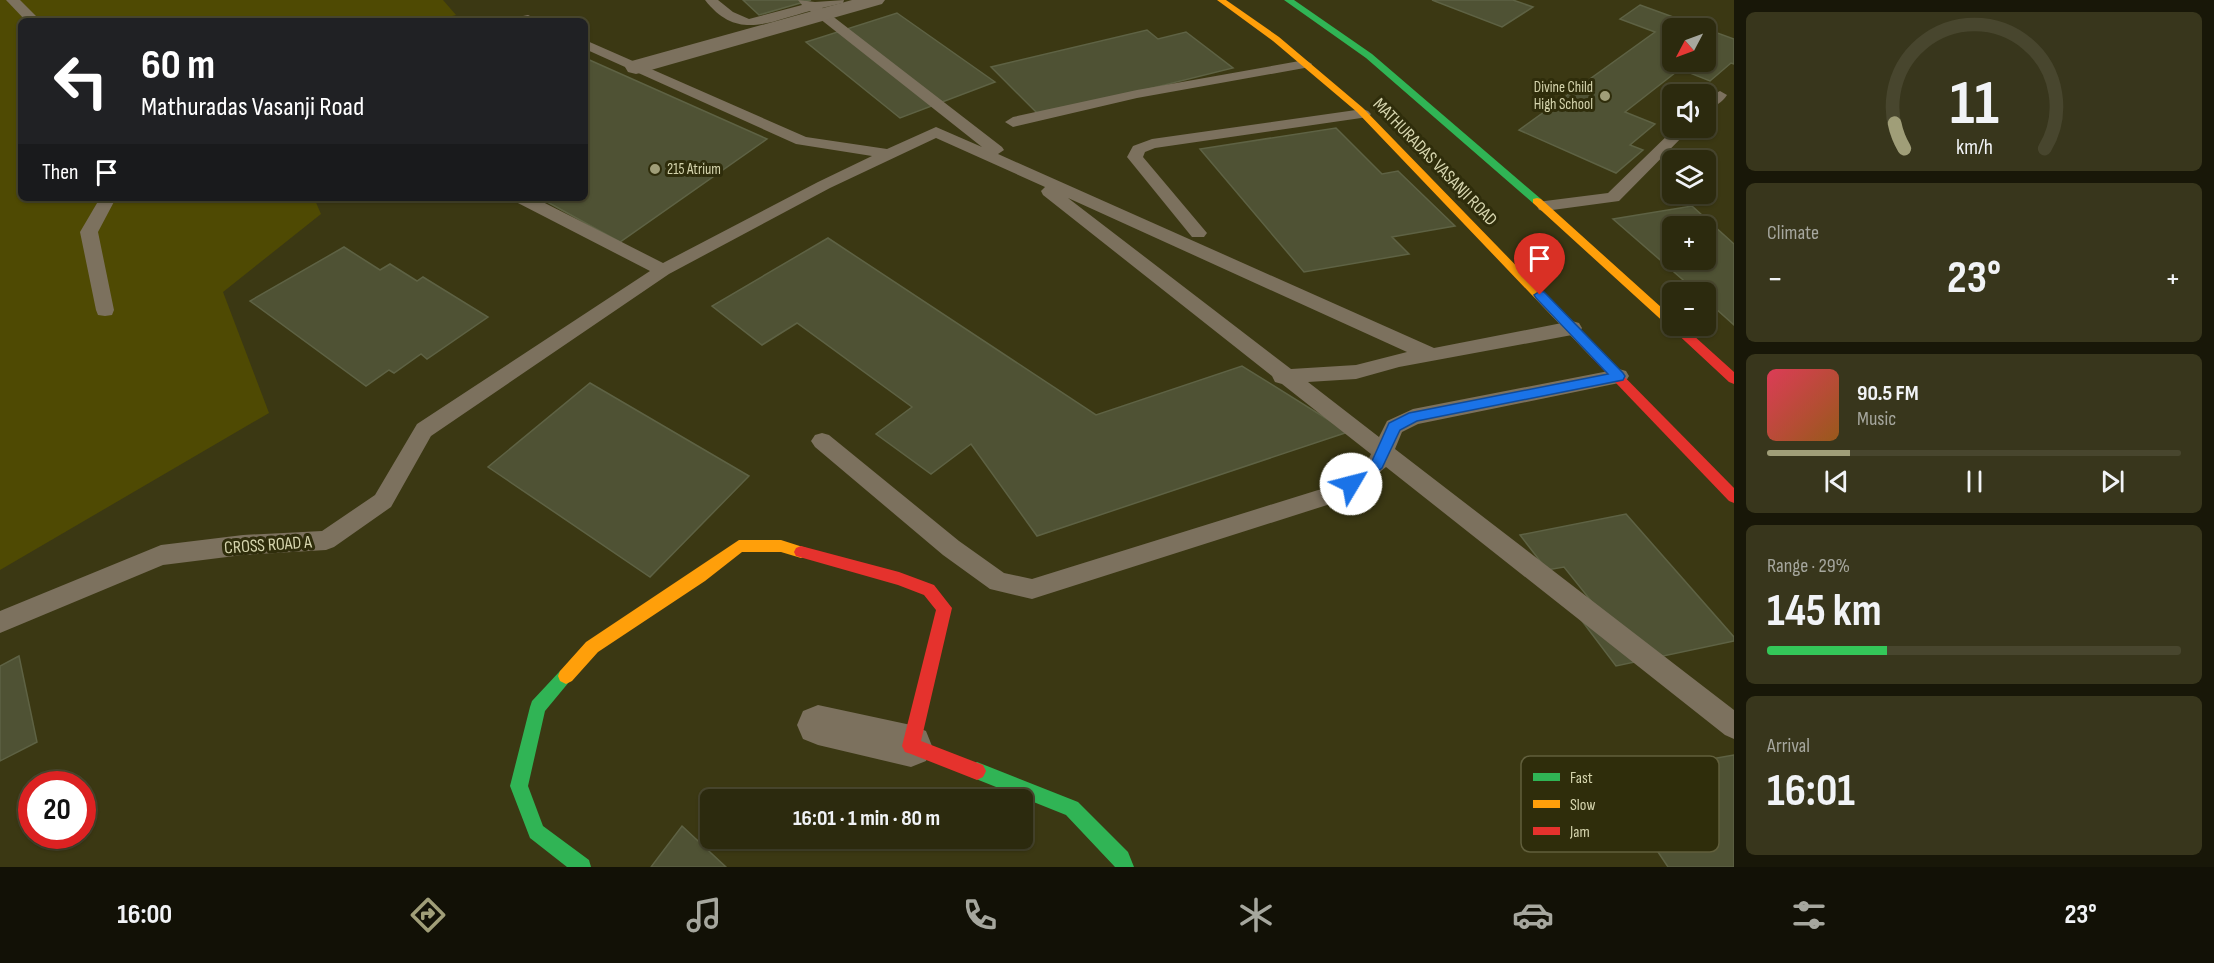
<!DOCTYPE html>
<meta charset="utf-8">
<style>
body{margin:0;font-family:"Sofia Sans Condensed",sans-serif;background:#38361c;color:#f1f3f6;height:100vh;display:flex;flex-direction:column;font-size:22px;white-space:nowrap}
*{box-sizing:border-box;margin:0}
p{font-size:20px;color:#a6a79e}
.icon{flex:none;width:33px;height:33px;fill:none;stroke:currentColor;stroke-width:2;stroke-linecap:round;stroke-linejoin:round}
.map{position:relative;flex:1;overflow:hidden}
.panel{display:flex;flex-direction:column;gap:12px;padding:12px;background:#181708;width:480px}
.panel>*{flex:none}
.hud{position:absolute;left:18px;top:18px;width:570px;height:183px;border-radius:9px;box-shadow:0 2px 4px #0004,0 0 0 2px #48462e;background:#202124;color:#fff;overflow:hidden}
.needle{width:39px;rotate:229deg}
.buttons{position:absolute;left:1662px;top:18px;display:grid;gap:12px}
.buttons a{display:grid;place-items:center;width:54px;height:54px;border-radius:9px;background:#2c2a0e;box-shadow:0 2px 4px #0004,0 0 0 2px #48462e;font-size:30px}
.speed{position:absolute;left:18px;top:771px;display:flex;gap:12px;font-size:30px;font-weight:700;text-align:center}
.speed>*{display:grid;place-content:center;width:78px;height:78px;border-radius:50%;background:#2c2a0e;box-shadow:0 2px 4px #0004,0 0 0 2px #48462e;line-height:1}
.speed .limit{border:9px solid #d22;background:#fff;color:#111}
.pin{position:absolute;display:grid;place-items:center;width:51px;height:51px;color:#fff;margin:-62px -26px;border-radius:50% 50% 50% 0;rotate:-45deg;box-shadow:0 0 6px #0007}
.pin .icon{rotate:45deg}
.me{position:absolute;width:66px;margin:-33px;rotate:53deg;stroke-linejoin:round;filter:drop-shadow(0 0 4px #0008)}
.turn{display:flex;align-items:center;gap:21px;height:126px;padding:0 24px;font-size:27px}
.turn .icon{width:78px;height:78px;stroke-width:2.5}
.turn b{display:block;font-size:42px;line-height:51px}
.then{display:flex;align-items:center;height:57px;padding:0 24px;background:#0003;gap:12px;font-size:22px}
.big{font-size:45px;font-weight:700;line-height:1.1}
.panel .widget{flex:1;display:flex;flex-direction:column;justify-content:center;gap:9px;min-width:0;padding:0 21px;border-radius:9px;background:#38361c}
.panel .dial{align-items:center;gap:0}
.dial svg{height:156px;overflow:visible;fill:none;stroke:#48462e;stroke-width:7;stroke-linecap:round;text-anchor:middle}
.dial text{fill:#f1f3f6;stroke:none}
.song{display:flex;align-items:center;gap:18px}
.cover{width:72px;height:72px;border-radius:9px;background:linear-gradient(135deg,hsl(350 70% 55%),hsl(30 70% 35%))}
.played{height:6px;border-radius:3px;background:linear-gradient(90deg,#a09e78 20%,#48462e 20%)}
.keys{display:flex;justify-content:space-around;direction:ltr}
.heat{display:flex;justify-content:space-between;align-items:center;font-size:33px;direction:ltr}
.charge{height:9px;border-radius:4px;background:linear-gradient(90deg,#34c759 29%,#48462e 0)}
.trip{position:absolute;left:700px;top:789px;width:333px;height:60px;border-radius:9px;background:#2c2a0e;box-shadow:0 2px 4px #0004,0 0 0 2px #48462e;font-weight:700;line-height:60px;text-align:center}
.tabs{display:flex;height:96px;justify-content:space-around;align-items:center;background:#121106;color:#a6a79e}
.tabs .icon{width:42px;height:42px}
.tabs .current{color:#a09e78}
.tabs b{font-size:27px;color:#f1f3f6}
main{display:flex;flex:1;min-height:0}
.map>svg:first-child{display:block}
.built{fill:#4f4a03}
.building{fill:#4f5234;stroke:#5e6244;stroke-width:1.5;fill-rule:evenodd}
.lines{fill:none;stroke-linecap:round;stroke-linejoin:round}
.lane{fill:#7c715e;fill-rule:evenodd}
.street{fill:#7c715e;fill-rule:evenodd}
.fast{fill:#30b455;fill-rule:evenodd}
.slow{fill:#ff9f0a;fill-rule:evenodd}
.jam{fill:#e5322d;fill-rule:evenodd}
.route{fill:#1a73e8;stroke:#114b97;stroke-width:1.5}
.poi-dot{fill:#a09e78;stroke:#2f2d0b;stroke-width:2}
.labels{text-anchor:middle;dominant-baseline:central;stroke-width:6;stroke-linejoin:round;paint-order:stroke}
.far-poi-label{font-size:15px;fill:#d6d5ae;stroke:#2f2d0b;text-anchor:end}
.street-label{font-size:18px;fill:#d6d5ae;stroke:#2f2d0b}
.key{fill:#2f2d0b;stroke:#615f3c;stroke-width:1.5}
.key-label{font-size:16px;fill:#d6d5ae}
</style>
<main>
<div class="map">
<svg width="1734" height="867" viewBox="0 0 1734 867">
<rect width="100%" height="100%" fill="#3b3813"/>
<path class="built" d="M0,0H443L456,15L434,21H21V198H314L321,214L223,292L269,413L0,570Z"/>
<g class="building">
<path d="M743,0H811L759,15Z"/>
<path d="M1432,0H1513L1533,7L1502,27Z"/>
<path d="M1640,5L1734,39V64L1731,63L1710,81L1680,69L1625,112L1655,124L1630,145L1643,150L1616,173L1519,130L1655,32L1620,19ZM1672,28H1706V62H1672Z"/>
<path d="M897,13L995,82L900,118L806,42Z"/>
<path d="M1147,30L1158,39L1186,32L1233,68L1040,116L991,67Z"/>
<path d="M585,58L767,139L620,242L540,198H585Z"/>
<path d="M1336,128L1382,174L1398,171L1455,226L1392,237L1409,254L1304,272L1200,149Z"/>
<path d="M1692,206L1734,244V325L1706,300V292H1697L1613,219ZM1672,226H1706V260H1672Z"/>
<path d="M828,238L1096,415L1242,366L1348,432L1037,536L971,444L931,474L876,434L912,407L797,323L762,345L712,306Z"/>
<path d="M344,247L380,270L390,264L417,281L423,277L488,317L427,359L421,354L394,373L389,370L366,386L250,301Z"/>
<path d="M590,383L749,476L650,577L488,467Z"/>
<path d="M1626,514L1734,637V641L1616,666L1579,617L1600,612L1564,567L1547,570L1520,535Z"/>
<path d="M19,656L37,742L0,761V666Z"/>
<path d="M1734,755V867H1668L1608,777Z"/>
<path d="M682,826L726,867H651Z"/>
</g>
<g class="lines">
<g class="lane">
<path d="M6,0H20L41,21H26Z"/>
<path d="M705,0H718L733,12L749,19L802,5L798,0L815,2L844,0L843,3L822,8L1002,147L1004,150L998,154L1434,348L1572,321L1579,323L1582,328L1579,333L1572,335L1399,367L1356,379L1308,382L1379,437L1387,421L1413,409L1619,369L1626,371L1629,376L1626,381L1619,383L1418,424L1402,432L1395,449L1734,710V739L1725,735L1386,467L1346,499L1032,599L990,589L943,555L815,447L811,441L815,435L822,433L829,435L959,541L1004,573L1032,579L1331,486L1369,458L1371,454L1282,384L1275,382L1272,376L1043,195L1041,191L1045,187L936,138L830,188L669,274L431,436L391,507L334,547L326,550L243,555L163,565L0,633V611L161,545L243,535L322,531L375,495L417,424L650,271L516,202L514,198H535L663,263L818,182L872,156L796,144L585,49V40L806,137L887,149L936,127L982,147L810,11C768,22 737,41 705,0ZM1068,198L1407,352L1356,365L1291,369Z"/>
<path d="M528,15L540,21H523V16Z"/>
<path d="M1305,60L1312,64L1310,67L1137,98L1013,127L1005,122L1013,117L1137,90Z"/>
<path d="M1720,91L1727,95C1723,102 1713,108 1706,109V98Z"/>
<path d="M1363,109L1368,111L1371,114L1368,117L1155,148L1145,152L1143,157L1207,233L1204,237H1192L1127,157L1133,146L1152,139Z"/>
<path d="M1675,128H1691L1619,201L1545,211L1539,210L1537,206L1539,202L1545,201L1608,193Z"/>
<path d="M100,198H116L98,232L114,310L112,315L105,316L98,315L96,310L80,232Z"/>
</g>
<g class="street">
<path d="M852,0H885L882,4L644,72L636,74L628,72L625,67L628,62Z"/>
<path d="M818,705L911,725L926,731L932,746L926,761L911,767L818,745L803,739L797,725L803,711Z"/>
</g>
<g class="fast">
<path d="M1284,0H1294L1372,54L1541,199V203H1533L1366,58Z"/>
<path d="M566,668L572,671L574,676L545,711L528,786L543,826L589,860L591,867H567L530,838L510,786L530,707L532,701L560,671Z"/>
<path d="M977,762L1078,802L1128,852L1134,867H1115L1066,815L971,777L968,771L971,765Z"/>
</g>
<g class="slow">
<path d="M1217,0H1226L1279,37L1363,108L1600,352L1602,355L1600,358H1592L1357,112L1273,41Z"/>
<path d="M1537,198L1541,199L1672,317V326H1676H1668L1533,203V199Z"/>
<path d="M739,540H781L806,548L808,552L806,556L801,558L781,552H742L705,581L598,652L572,681L566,684L560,681L558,676L560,671L586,642Z"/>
</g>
<g class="jam">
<path d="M1672,323V326H1683L1734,372V384L1729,382L1672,329L1670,326Z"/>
<path d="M1596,351L1600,352L1734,488V503L1729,501L1592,358L1590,355L1592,352Z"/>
<path d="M801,546L899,572L934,585L952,608L921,741L983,765L986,771L983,777L977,780L911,754L905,752L902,746L936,610L924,595L898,585L796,556L794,552L796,548Z"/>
</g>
</g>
<path class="route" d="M1540,291L1544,292L1623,373L1625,376L1623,380L1417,421L1400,430L1382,468L1356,488H1346L1344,484L1346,480L1372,461L1389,423L1409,413L1608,374L1536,298L1534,295Z"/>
<g class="poi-dot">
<circle cx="1605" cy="96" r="6"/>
<circle cx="655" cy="169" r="6"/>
</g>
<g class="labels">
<g class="far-poi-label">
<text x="1593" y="87">Divine Child<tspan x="1593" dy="17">High School</tspan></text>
<text x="667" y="169" text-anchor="start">215 Atrium</text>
</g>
<g class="street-label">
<text transform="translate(1435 162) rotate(46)">MATHURADAS VASANJI ROAD</text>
<text transform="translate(268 545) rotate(-4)">CROSS ROAD A</text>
</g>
</g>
<rect x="1521" y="756" width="198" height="96" rx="9" class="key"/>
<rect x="1533" y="773" width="27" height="8" fill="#30b455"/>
<rect x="1533" y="800" width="27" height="8" fill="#ff9f0a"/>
<rect x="1533" y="827" width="27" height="8" fill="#e5322d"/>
<g class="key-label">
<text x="1570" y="783">Fast</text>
<text x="1570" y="810">Slow</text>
<text x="1570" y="837">Jam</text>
</g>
</svg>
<div class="buttons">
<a><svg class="needle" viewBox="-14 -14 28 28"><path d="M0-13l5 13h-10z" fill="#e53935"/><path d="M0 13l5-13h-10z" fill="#a6a79e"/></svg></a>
<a><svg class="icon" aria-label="sound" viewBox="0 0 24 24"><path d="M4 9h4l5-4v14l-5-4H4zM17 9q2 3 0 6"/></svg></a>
<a><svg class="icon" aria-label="layers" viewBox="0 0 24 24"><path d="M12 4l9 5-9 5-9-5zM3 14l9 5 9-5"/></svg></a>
<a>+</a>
<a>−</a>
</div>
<div class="speed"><div class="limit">20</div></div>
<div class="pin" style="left:1540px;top:295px;background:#d93025"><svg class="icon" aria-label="arrive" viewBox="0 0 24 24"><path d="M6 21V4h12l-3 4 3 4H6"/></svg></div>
<svg class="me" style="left:1351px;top:484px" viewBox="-20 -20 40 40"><circle r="19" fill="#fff"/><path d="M0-13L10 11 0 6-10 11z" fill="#1a73e8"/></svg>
<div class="trip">16:01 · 1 min · 80 m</div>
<div class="hud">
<div class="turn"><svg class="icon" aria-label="left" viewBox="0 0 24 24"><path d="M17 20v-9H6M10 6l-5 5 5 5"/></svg><div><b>60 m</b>Mathuradas Vasanji Road</div></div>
<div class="then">Then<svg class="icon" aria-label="arrive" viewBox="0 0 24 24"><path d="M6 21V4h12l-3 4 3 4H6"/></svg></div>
</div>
</div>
<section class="panel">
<div class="widget dial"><svg viewBox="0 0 100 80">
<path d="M14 69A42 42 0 1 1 86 69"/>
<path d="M14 69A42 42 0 0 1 9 56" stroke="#a09e78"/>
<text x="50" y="56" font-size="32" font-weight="700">11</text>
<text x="50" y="72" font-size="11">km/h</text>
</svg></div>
<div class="widget"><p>Climate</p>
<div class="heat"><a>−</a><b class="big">23°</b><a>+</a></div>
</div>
<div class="widget">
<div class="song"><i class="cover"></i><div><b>90.5 FM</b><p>Music</p></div></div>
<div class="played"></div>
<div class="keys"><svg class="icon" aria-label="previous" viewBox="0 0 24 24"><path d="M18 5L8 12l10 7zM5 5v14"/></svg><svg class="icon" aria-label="pause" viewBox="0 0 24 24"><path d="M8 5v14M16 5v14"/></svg><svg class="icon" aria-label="next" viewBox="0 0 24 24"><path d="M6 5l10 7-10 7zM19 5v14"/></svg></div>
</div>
<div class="widget"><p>Range · 29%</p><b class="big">145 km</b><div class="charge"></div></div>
<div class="widget"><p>Arrival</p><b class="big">16:01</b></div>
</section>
</main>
<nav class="tabs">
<b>16:00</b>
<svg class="icon current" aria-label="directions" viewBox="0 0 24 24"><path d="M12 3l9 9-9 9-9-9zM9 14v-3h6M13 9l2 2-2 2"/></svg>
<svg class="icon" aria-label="music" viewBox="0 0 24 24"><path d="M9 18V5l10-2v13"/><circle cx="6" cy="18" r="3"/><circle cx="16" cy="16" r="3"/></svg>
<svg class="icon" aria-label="phone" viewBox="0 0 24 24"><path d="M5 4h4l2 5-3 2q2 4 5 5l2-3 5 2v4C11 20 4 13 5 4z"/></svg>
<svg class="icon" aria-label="climate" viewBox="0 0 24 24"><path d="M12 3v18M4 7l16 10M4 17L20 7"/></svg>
<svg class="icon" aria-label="car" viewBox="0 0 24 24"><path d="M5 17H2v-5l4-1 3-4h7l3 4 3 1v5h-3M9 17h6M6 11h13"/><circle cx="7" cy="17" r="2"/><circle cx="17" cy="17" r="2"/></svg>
<svg class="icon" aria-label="filters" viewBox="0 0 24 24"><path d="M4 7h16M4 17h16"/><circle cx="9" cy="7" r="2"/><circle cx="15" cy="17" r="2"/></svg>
<b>23°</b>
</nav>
